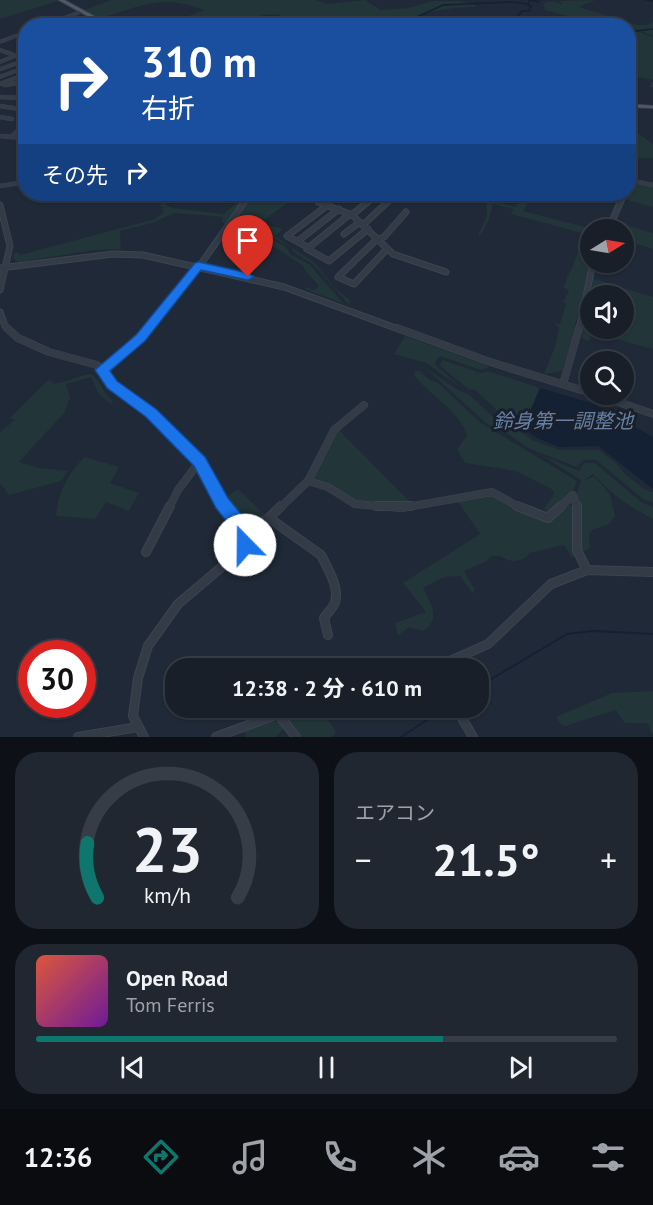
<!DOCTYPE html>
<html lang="ja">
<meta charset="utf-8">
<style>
body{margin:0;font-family:"PT Sans","Noto Sans JP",sans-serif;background:#212731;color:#f1f3f6;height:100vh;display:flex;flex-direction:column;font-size:22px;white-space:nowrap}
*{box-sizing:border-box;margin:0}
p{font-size:20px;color:#9fa2a8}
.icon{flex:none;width:33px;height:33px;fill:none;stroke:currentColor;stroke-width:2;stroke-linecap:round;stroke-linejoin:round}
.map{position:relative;height:737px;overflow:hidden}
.sheet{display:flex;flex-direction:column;gap:15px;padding:15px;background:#0d1117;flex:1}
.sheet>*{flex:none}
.hud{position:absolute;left:18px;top:18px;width:618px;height:183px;border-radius:24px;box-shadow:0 2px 4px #0004,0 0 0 2px #363d46;background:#1a4fa0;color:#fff;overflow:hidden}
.needle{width:39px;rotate:79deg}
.controls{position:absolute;left:580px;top:219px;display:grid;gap:12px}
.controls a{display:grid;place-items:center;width:54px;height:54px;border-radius:50%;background:#181f29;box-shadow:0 2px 4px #0004,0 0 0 2px #363d46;font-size:30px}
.speed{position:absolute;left:18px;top:640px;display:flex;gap:12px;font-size:30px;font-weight:700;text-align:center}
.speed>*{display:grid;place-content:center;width:78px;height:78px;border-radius:50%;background:#181f29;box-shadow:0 2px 4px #0004,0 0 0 2px #363d46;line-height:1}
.speed .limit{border:9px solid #d22;background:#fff;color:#111}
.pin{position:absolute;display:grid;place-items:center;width:51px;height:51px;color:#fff;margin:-62px -26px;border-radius:50% 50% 50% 0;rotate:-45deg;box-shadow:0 0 6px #0007}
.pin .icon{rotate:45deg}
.me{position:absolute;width:66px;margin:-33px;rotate:338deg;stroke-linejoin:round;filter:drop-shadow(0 0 4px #0008)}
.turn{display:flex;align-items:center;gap:21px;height:126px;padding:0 24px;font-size:27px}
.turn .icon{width:78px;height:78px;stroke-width:2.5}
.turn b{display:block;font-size:42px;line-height:51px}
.then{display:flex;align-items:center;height:57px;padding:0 24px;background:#0003;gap:12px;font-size:22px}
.big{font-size:45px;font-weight:700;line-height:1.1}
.sheet .card{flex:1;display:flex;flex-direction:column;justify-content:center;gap:9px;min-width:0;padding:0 21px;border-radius:24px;background:#212731}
.sheet .dial{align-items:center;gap:0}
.dial svg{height:156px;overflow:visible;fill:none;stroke:#363d46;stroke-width:7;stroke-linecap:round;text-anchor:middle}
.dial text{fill:#f1f3f6;stroke:none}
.song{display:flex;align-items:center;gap:18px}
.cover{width:72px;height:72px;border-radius:9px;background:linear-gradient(135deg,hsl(10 70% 55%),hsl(280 70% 35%))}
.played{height:6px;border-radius:3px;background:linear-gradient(90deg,#0f766e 70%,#363d46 70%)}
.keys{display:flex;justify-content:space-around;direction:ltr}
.heat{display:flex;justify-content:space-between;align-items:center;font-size:33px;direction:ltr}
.sheet .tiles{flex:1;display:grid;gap:15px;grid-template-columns:1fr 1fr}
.card:last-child{grid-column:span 2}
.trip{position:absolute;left:165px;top:658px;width:324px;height:60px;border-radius:24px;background:#181f29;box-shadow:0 2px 4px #0004,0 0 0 2px #363d46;font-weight:700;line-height:60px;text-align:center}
.dock{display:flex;height:96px;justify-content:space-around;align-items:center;background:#0a0c10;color:#9fa2a8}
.dock .icon{width:42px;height:42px}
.dock .active{color:#0f766e}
.dock b{font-size:27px;color:#f1f3f6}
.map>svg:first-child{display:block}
.green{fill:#223538;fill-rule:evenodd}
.water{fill:#142033}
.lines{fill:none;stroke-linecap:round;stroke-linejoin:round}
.stream-far1{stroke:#142033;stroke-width:1.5}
.stream{stroke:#142033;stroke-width:2}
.river{fill:#142033;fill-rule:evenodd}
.minor-far4-casing{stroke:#3d4451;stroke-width:4}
.minor-far3-casing{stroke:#3d4451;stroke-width:4.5}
.minor-far2-casing{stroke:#3d4451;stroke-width:7}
.minor-far1-casing{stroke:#3d4451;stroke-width:8}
.minor-casing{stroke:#3d4451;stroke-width:10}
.major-casing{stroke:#3d4451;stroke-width:2}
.minor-far4{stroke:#333b47;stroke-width:3}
.minor-far3{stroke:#333b47;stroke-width:4}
.minor-far2{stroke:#333b47;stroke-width:5}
.minor-far1{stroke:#333b47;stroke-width:7}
.minor{stroke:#333b47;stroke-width:8}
.major{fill:#515a67;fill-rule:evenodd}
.route{fill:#1a73e8;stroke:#114b97;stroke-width:1.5}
.labels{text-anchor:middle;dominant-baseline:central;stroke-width:6;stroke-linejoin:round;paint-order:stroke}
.water-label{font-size:20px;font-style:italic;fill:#667fa3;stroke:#19202c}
</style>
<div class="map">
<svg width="653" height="737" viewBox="0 0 653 737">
<rect width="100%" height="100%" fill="#202937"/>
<g class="green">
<path d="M0,0H58V1L0,19Z"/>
<path d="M111,0H316L327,4L365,0L381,10L408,8L433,1H460L476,5L475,7C460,7 419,10 412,22L418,26L292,25L311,17L326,19L311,16L290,25H259L281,15C261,11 247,22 229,25C220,27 209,25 199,25L211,21C201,17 179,25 166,25L204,10C192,6 181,2 168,2C150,1 117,13 99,19L82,11Z"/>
<path d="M595,0L579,7L637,25H647L653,22V36L628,26L594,17L608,22L600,25H570L582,20L545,10L544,3L553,1L563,5L560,1Z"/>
<path d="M637,31L653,37V87H649L653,80L629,75V32Z"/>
<path d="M629,134H639L653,144V158L629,159Z"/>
<path d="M630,182L653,186V207L623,199L625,194H628Z"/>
<path d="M158,194H161L167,206L172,208L224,214L241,198L239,194L244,196L225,224L222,222L223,217L175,213L152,223L120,231L121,249L95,250L19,262L13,259L14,253L18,252L20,255L155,219L164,212L162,210L164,208L160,206L162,202Z"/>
<path d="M255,194H300L260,223L283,229L275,236L315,263L335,288L351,301L349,305L313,264L293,252L292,248L272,237L244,231L248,224L232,225Z"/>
<path d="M486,194L490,200L515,207L524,194H534L523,211L593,229L591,230C591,275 575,327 562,371L544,374L556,344L559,327L555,325L556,323L560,324L566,304L563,302L569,290L563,288L586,234L511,214L513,209L493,204L488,222L480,236L478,235L487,216Z"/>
<path d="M614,222L653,233V249L624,240V230H611Z"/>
<path d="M241,225L244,226L241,233C255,235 285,239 290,254L310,265L344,304L305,289L306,287L314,290L319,286L304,269V266C288,258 277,244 258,241L259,238C248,240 234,235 223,239L231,227Z"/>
<path d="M591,278L653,297V349L593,333L589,341L582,338ZM591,296H624V328H591Z"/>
<path d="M405,336L490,367L481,370L440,356L434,364L463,389L426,363L394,354Z"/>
<path d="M443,360L481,373L488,371L540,388L525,423L499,412L475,390L468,389L439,365Z"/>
<path d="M423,366L456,389L470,395L492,416L515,427L532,440L559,450H598L615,462L625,474L644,489L653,492V503L643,499L596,460H583L577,467L528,448L510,435L486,423Z"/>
<path d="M415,371H420L428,379L438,383L481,423L577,481L572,494L547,513L544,508L553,496L554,492L550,488L516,471L465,463L457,449L467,435C459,410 430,396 414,375Z"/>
<path d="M91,374C101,380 102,393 113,401L111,404L99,394L91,377L66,384L70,398L64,413L19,462L39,468L68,471L61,481L9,495L0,483V432L15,420L10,418L46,382L53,380L51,383C63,385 78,375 91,374Z"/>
<path d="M337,428L413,505L356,503L313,480L314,470Z"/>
<path d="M543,456L579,471L584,463H595L641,502L653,507V519C627,505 613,496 593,474L583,481L594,476L610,494L615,516L609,524L592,530L589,535L590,548L585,551L580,549L576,496L581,480Z"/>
<path d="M84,457L119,467L110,483L139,493L129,511L106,502L95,519L56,516C58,491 68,475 84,457Z"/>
<path d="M238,489L267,517L245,527L224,498Z"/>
<path d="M490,494L544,518L568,504L573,507L577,556L572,558L564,545L529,553L527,557C518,562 509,563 501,556H491L487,561L464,571L475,590L472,593L460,576L444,577L423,588C430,602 442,620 423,631L409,627L398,636L395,623L426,612L403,583L480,534L458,502Z"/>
<path d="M653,691V735L647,723H625L616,710L565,726L560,724L556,717L612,693Z"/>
<path d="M299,708H320L336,732L332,737H302L289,721L288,713Z"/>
<path d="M274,721L279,722L285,727L276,737H246L244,731Z"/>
</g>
<path class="water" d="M540,388L594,404L653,437V489L598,446L559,447L535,437L523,428Z"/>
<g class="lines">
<g class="stream-far1">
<path d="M514,20L522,11H529L531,6L528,5"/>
<path d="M356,24L404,23L443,5L512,2L528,4L530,0L538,2L540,0"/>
<path d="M628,32L653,29"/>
</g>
<g class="stream">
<path d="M478,687L567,634L593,631L653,634"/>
<path d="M401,737L445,708"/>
</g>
<path class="river" d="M643,0H653V2Z"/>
<g class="minor-far4-casing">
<g id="minor-far4">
<path d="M43,26L80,12"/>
<path d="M0,42L26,32"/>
<path d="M0,50L25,59"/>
<path d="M0,62L15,56"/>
<path d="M0,69L26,60"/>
<path d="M0,77L26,67"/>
<path d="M0,84L26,74"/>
<path d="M10,84L26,81"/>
</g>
</g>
<g class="minor-far3-casing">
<g id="minor-far3">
<path d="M0,84L4,83"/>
<path d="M5,85L18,83"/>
<path d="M0,97L23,98"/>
<path d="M18,102H26"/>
<path d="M0,106L26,110"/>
<path d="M0,117L12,119"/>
<path d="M0,136L26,138"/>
<path d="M11,137L26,123"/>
<path d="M628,180L653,185"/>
<path d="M0,186L26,182"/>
</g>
</g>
<g class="minor-far2-casing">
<g id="minor-far2">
<path d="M329,194L318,202L352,215L393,254L446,272"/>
<path d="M0,205L10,246L0,290"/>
<path d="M350,214L307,249L329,261L368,229"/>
<path d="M352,215L377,194"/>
<path d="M363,225L396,194"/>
<path d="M608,230L624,194"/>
<path d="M344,234L360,222"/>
<path d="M298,241L339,209"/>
<path d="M309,248L287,236L328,205"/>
<path d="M387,249L354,284L338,277L377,239L384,237L406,212"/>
<path d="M0,268L113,254L143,255L284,287L401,330"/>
<path d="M0,312L5,326L9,330"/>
<path d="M147,330L201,264L250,194"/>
<path d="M579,330L593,262"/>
</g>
</g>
<g class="minor-far1-casing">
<g id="minor-far1">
<path d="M7,328L18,338L49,352L97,365L122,393L151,413L200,461L226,508"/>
<path d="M397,328L487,361L591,393"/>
<path d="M102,370L149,328"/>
<path d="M563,384L579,328"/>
<path d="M595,394L653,414"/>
<path d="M308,481L328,487L355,504L401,508"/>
<path d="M169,508L178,490L200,461"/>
<path d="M280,508L308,481L334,430L364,405"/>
<path d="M402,508L492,492L521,508"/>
<path d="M559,508L573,495L577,508"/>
</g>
</g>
<g class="minor-casing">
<g id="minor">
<path d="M376,506H411"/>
<path d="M517,506L548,518L561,506"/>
<path d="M577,506V550L587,570"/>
<path d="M269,518L321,555C327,567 340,588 335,602C334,607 327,613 324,618L328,635"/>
<path d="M245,531L268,519L281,506"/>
<path d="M146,552L170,506"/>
<path d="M432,669L488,644L551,584L587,570L653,572"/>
<path d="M456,708L473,737"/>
<path d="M278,714L296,737"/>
<path d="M78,737L138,727"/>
<path d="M144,737L133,716L138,678L148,646L178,604L237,554L247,541L245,531L225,506"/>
<path d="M216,737L278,714L287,708"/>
</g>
</g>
<g class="major-casing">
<g id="major">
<path d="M59,0H64L112,26H106Z"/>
<path d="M628,104L653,106V108L628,107Z"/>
</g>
</g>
<use href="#minor-far4" class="minor-far4"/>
<use href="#minor-far3" class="minor-far3"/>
<use href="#minor-far2" class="minor-far2"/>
<use href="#minor-far1" class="minor-far1"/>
<use href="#minor" class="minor"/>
<use href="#major" class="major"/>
</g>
<path class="route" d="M199,262L248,273L254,277L248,280L201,270L145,341L110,371L117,381L156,409L205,457L228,498L251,526L254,545L251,551L245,553L239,551L236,533L216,508L194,466L146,417L107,388L95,370L136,335L195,263Z"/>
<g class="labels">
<g class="water-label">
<text x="563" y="421">鈴身第一調整池</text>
</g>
</g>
</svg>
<div class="controls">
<a><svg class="needle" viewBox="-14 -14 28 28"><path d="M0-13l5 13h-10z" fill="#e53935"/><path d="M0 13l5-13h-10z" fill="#9fa2a8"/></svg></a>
<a><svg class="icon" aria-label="sound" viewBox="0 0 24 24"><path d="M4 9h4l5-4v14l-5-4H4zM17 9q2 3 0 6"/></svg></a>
<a><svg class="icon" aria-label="search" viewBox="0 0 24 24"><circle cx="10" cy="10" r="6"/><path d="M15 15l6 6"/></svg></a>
</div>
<div class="speed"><div class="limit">30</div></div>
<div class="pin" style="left:248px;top:277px;background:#d93025"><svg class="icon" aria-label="arrive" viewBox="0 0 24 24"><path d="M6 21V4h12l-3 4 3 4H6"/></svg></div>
<svg class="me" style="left:245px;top:545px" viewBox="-20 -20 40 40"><circle r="19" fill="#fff"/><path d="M0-13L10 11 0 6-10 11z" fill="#1a73e8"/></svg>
<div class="trip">12:38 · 2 分 · 610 m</div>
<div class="hud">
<div class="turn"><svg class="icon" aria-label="right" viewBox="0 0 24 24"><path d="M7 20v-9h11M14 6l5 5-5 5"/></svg><div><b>310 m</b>右折</div></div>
<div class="then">その先<svg class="icon" aria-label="right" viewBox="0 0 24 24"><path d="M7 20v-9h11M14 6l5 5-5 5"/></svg></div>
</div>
</div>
<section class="sheet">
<div class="tiles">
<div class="card dial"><svg viewBox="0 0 100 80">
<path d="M14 69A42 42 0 1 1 86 69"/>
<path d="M14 69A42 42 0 0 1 9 41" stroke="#0f766e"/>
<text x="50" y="56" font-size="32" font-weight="700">23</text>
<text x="50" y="72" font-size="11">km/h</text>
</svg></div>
<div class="card"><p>エアコン</p>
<div class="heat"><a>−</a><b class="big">21.5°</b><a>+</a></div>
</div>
<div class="card">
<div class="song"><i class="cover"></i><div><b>Open Road</b><p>Tom Ferris</p></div></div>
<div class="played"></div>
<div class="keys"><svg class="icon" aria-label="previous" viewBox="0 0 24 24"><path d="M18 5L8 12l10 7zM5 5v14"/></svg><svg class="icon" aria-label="pause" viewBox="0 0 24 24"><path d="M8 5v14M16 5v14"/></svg><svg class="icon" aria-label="next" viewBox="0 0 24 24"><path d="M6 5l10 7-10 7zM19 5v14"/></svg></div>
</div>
</div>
</section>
<nav class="dock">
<b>12:36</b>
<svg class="icon active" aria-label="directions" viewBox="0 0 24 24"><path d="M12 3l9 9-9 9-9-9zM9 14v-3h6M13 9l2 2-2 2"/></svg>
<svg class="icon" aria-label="music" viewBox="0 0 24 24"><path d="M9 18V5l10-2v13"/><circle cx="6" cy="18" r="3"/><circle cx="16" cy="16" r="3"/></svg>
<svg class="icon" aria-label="phone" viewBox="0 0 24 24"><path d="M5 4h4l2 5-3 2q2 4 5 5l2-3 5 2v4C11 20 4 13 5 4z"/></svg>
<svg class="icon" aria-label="climate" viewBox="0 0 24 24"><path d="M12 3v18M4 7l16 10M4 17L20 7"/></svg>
<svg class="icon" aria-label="car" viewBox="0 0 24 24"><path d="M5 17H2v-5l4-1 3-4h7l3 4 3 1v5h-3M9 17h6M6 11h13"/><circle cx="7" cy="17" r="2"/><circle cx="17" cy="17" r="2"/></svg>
<svg class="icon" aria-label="filters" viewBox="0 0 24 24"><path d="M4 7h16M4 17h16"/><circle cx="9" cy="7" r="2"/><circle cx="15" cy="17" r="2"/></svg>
</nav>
